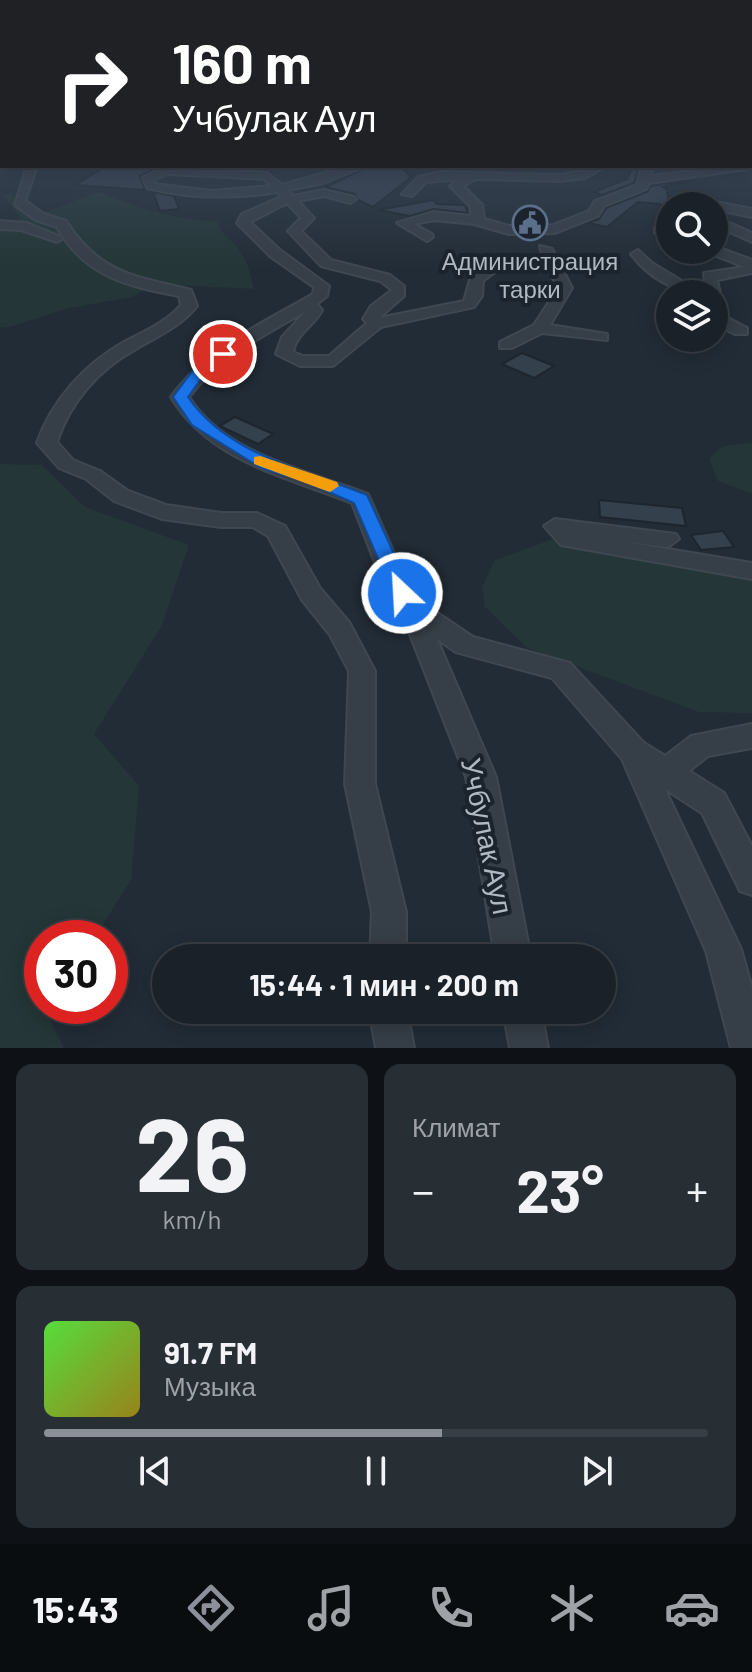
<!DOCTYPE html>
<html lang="ru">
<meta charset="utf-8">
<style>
body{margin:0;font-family:Barlow,sans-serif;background:#272e34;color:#f1f3f6;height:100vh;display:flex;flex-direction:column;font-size:30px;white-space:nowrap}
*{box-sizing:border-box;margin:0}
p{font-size:26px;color:#9fa3a8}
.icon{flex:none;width:44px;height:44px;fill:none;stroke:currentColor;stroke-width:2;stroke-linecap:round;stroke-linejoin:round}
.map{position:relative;height:1048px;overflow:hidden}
.sheet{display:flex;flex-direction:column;gap:16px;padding:16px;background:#0e1216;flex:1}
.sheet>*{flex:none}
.top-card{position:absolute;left:0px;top:0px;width:752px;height:168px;box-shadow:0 4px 20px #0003,0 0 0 2px #383e45;background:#202124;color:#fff;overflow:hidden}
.tools{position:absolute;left:656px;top:192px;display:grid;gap:16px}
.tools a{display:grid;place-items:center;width:72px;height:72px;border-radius:50%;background:#1a2128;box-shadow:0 4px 20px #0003,0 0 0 2px #383e45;font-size:40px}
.speed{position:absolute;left:24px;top:920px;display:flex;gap:16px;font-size:40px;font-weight:700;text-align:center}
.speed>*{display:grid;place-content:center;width:104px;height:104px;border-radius:50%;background:#1a2128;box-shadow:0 4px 20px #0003,0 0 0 2px #383e45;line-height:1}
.speed .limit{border:12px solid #d22;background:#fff;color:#111}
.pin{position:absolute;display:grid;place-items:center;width:68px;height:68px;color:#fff;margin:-34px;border:4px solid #fff;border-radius:50%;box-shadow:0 2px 8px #0007}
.me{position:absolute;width:88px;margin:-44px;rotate:335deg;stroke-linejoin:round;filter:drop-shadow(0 0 6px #0008)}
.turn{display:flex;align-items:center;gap:28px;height:168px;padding:0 40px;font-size:36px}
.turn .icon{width:104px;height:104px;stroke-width:2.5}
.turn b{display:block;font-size:56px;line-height:68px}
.big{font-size:60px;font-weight:700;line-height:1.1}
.sheet .card{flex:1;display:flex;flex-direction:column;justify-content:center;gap:12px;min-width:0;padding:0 28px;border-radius:16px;background:#272e34}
.sheet .dial{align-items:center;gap:0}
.dial b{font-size:104px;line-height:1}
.song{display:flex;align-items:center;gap:24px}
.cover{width:96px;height:96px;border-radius:12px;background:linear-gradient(135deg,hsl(110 70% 55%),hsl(50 70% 35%))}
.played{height:8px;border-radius:4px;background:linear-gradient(90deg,#8c9099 60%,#383e45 60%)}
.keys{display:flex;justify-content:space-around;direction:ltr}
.heat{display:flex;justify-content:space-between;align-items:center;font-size:44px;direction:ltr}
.sheet .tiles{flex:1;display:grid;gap:16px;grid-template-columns:1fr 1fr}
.card:last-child{grid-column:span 2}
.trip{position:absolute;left:152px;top:944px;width:464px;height:80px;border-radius:40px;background:#1a2128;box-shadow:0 4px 20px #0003,0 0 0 2px #383e45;font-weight:700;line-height:80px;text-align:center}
.menu{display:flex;height:128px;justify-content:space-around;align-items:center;background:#0a0d10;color:#9fa3a8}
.menu .icon{width:56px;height:56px}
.menu .current{color:#8c9099}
.menu b{font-size:36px;color:#f1f3f6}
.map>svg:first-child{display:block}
.green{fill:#243637}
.building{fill:#35404d;stroke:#1d252e;stroke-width:2}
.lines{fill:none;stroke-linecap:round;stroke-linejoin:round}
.minor-casing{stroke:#3f4750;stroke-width:4}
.minor{fill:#363e47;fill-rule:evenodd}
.route{fill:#1a73e8;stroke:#114b97;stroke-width:2}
.slow{fill:#f59e0b}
.labels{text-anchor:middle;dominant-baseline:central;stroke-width:8;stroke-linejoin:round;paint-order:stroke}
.far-poi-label{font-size:24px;fill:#b0b8c3;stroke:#1b232c}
.street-label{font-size:28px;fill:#b0b8c3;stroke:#1b232c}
</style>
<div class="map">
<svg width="752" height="1048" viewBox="0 0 752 1048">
<rect width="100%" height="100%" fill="#222c36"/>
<g class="green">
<path d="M99,192C144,210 170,218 218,222C221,236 228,236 237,247C247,259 251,274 254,289L155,284L132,297L65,309L10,327H0V227L23,226L19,215L3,195L12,194L19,205L38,215Z"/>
<path d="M752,443V494L718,481L709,458L723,446Z"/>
<path d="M0,464L42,465L85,507L189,545L161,627L94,734L139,786L131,880L94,938H42V1006H52L47,1014L64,1048H0Z"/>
<path d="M553,539L588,542L752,572V713L699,712L527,648L485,607L482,587L495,560Z"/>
</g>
<g class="building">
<path d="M107,166H161L140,176L145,190L75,185Z"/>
<path d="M369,166H400L411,177L373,207L358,200L355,194L326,187Z"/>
<path d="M632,169L638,170L634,183L602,195L594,192L627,179Z"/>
<path d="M697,179L663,187L667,189L670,211L660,204L638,202L607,227L588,223L599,219L606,208L647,192L651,186Z"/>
<path d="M153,192L174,196L179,209L160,211Z"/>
<path d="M433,200L437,204L465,205L468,213L434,209L410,216L378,210Z"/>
<path d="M522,353L554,366L534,378L502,364Z"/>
<path d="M235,417L273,434L258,444L220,426Z"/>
<path d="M599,500L682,508L686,526L600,517Z"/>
<path d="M723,531L734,547L701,550L691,535Z"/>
</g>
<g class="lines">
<g class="minor-casing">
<g id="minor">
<rect x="750" y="144" width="2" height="6"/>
<path d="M0,147H2L0,154Z"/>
<path d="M750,164L752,167L747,169L649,183L646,189L604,206L598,216L555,233L509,234L474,224L434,220L414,224L432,234L433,237L427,241L397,223L434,212L471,216L470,206L450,186L460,179L426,182L412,196L402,194L418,177L442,172L561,175L606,166L585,178L561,181L475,179L463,186L482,205L484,219L510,226L553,225L589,211L595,201L637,185L642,166H652L650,176Z"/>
<path d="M27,166H37L25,201L44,214L66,221C101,275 135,276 191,290L197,306C180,327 158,336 136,349C99,369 70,402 57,442L73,460L100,471L128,491L166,505L221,513H257L285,526L320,588L349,622L375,671V784L406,912V958H370L372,912L345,784L349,671L330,635L302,600L268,536L253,527H221L162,519L114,501L86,479L59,468L37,443C52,400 85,364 124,342C145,331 165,323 181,305L179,296C127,286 85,277 57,227L36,220L15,205Z"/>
<path d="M168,166L267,173L282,185L348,166H366L323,183L288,190L293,196L324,190L354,197L356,199L350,203L324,196L298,201L314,218L301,231L331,260L390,275L404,286V296L379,318L464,301L471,276L495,259H543L540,246L552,249L572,288L550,325L607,334V340L542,333L512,348H500V342L534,325L558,288L547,267L503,266L483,281L482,296L474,307L381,327L333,366H300L276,354L282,337L306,311C264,336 219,357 189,397C225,455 309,471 368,494L404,576L421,602L473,637L570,663L644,743L665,756L691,736L752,724V748L708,756L689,771L724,793L752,846V895L740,891L702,813L665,789L741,949L752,988V1048H731L706,951L622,759L552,678L456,652L437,639L496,777L531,958H495L466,777L400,609L381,578L352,503C287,477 209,461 171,397C206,348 263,323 313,294L314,287L270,256L237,223L242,214L281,197L277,192C232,199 191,199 147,188L143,177ZM167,174L264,179L271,186L211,191L155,184L153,180ZM287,203L301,218L288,231L321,266L380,281L392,290L371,306L363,319L367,323L329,356H303L293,352C296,334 314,326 322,310L317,304L327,296L329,286L280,250L250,222Z"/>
<path d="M680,195L752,209V217L714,209V206L676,201L674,199Z"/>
<path d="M714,216L752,233V242L714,225Z"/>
<path d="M670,220V236L655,233V227Z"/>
<path d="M0,221L27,223L63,238L57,242L21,230L0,229Z"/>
<path d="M714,246L752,260V273L717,280L720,294L714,298V294H706L704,273L744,267L709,253L707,250H714Z"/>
<path d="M638,250L652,263L703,294C676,294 647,276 631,254Z"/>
<path d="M714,301L719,303L726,317L747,328V334H735L714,324Z"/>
<path d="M555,519L676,534L679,539L668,547L620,541L752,563V579L561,545L544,526Z"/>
<path d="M369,1010H407L414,1048H376Z"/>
<path d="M503,1010H541L548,1048H510Z"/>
</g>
</g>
<use href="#minor" class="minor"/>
</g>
<linearGradient id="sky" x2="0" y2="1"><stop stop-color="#13181e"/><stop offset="0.46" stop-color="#3e4b5d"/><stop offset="1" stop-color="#3e4b5d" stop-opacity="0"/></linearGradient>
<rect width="752" height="269" fill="url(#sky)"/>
<path class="route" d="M218,351L229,354L204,375L188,397C227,455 306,470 367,495L412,593L409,598H395L354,503L304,481L261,468L192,425L173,397L194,369Z"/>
<path class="slow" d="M260,456L337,482L339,486L330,492L324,490L254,464V457Z"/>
<defs>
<g id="civic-ring" transform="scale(1.8)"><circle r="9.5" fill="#1b232c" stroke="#5c6f8a" stroke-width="1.5"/><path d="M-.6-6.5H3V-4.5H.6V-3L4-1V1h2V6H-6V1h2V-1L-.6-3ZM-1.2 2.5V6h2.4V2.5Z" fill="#5c6f8a"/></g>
</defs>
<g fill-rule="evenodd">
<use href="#civic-ring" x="530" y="223"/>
</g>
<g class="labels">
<g class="far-poi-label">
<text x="530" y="260">Администрация<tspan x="530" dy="28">тарки</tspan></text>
</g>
<g class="street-label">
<text transform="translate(488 836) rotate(78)">Учбулак Аул</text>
</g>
</g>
</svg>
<div class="tools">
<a><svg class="icon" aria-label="search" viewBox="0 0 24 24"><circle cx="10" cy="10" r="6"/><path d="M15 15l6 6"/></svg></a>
<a><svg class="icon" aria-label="layers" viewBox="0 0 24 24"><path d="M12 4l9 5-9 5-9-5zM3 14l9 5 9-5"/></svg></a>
</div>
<div class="speed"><div class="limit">30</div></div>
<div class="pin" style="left:223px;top:354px;background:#d93025"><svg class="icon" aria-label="arrive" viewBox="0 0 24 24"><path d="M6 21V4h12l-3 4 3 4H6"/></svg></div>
<svg class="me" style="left:402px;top:593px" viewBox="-20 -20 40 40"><circle r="17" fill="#1a73e8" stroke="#fff" stroke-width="3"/><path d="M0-11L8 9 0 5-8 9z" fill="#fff"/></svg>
<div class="trip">15:44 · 1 мин · 200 m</div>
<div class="top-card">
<div class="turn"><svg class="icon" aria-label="right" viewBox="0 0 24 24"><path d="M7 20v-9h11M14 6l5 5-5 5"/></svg><div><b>160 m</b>Учбулак Аул</div></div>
</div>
</div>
<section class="sheet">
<div class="tiles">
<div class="card dial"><b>26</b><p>km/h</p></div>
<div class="card"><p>Климат</p>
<div class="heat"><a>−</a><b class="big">23°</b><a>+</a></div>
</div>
<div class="card">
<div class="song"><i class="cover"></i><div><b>91.7 FM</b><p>Музыка</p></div></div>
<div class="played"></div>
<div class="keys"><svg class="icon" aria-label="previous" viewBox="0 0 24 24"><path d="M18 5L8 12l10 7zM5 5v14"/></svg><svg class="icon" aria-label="pause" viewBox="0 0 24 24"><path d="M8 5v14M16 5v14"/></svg><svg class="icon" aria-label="next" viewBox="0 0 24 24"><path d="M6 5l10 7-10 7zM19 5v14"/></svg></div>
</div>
</div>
</section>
<nav class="menu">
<b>15:43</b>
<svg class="icon current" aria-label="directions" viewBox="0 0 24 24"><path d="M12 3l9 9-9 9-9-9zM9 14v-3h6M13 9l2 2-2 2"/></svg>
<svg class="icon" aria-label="music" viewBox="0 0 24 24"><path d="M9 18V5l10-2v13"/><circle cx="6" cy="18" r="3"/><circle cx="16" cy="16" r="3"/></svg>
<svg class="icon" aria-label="phone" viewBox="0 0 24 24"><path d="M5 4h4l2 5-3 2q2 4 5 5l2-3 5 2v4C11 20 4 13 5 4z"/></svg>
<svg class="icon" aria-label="climate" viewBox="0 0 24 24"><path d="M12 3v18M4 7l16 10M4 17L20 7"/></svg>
<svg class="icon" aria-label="car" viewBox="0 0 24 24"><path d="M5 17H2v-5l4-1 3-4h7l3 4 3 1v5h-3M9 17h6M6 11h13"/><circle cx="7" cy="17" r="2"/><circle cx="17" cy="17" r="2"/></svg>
</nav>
